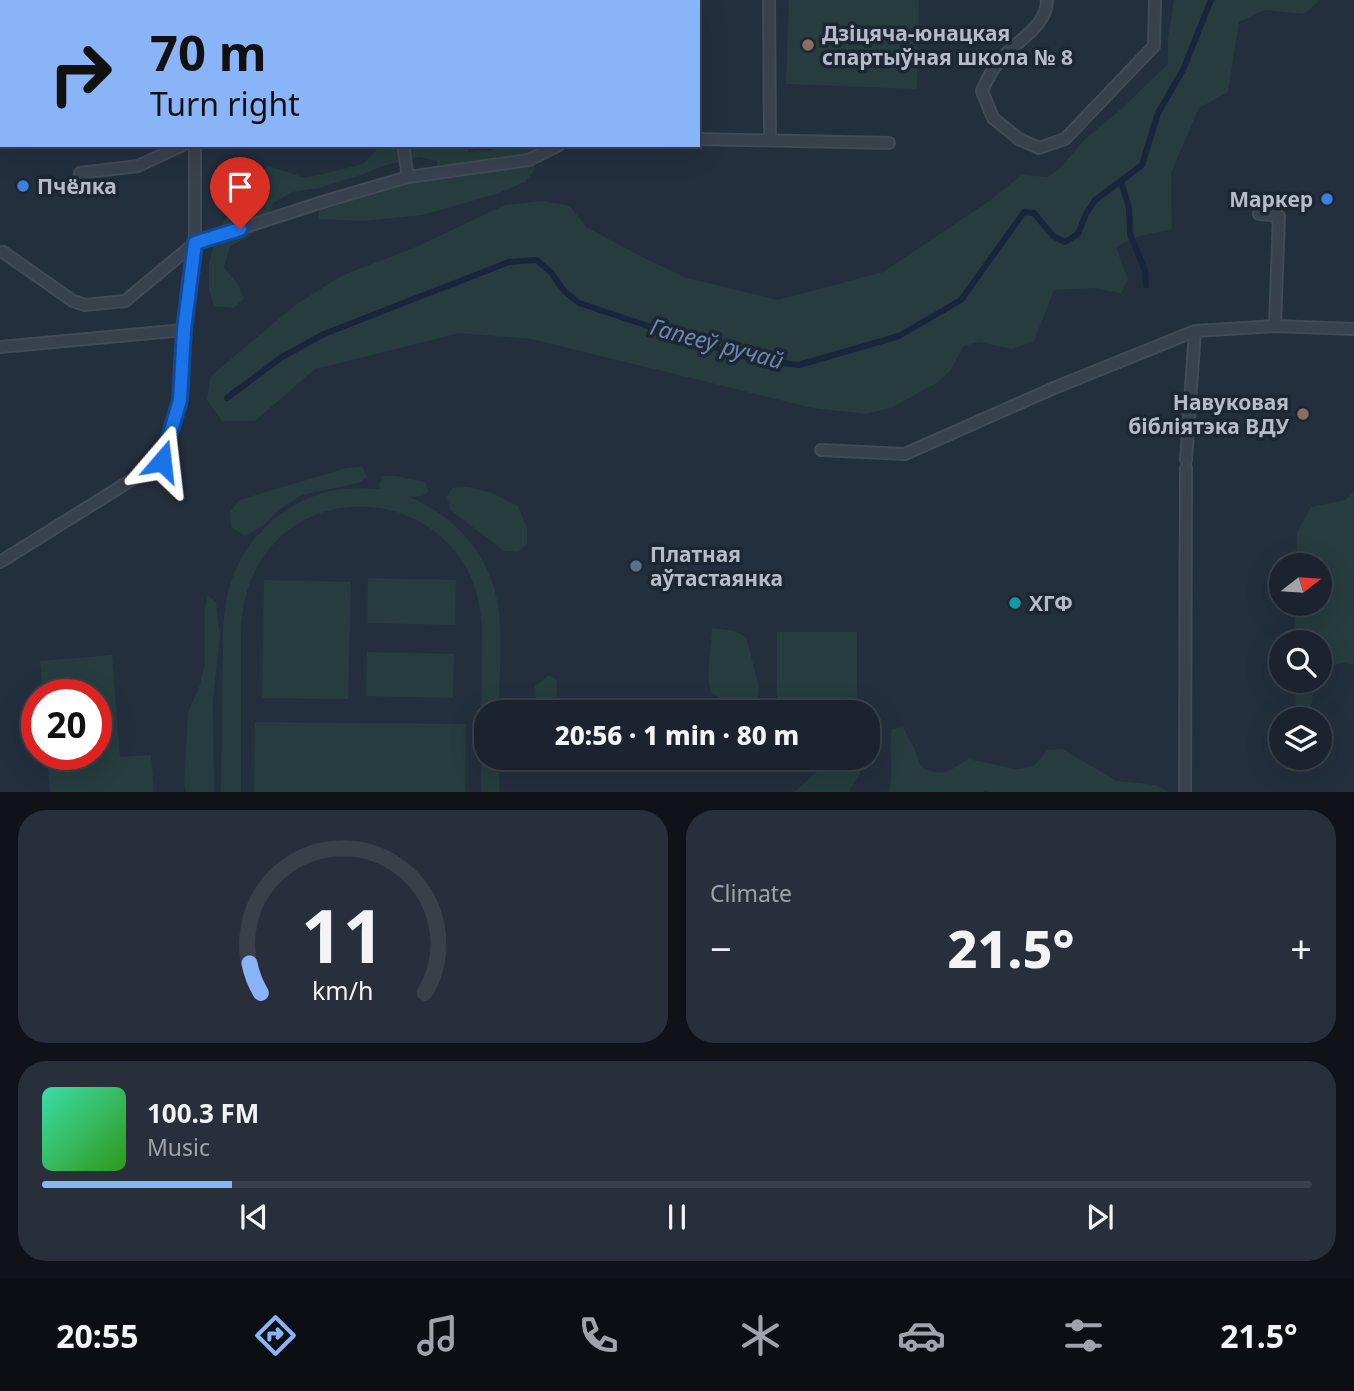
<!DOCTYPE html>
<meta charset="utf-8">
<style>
body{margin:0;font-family:"Noto Sans",sans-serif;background:#282f3a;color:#f1f3f6;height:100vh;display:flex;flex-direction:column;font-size:26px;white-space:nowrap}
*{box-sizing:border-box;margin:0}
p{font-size:23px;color:#a0a4aa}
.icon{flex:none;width:38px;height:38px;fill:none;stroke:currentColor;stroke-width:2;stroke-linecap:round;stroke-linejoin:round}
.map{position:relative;height:792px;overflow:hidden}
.panel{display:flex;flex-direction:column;gap:18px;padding:18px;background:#0f1319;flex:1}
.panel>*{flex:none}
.top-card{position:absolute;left:0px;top:0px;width:700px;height:147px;box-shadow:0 7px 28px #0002,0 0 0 2px #39404a;background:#8ab4f8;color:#111;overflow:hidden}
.needle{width:46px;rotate:73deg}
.tools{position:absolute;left:1269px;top:553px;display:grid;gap:14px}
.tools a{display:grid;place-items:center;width:63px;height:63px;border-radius:50%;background:#1b232e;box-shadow:0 7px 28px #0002,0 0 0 2px #39404a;font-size:35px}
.speed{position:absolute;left:21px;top:679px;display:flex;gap:14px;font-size:35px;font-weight:700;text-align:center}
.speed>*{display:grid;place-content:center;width:91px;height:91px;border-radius:50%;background:#1b232e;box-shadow:0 7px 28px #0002,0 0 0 2px #39404a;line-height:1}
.speed .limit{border:10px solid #d22;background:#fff;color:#111}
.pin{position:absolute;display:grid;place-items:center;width:60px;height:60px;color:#fff;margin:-72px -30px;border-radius:50% 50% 50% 0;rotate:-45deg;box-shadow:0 0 7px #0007}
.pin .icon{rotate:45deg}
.me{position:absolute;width:77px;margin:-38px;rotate:17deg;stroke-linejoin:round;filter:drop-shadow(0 0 5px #0008)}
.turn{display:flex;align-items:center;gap:24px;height:147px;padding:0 35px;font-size:32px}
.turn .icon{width:91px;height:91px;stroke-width:2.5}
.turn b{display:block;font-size:49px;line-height:60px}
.big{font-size:52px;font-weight:800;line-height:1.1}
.panel .tile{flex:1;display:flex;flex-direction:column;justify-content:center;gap:10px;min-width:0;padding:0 24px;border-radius:28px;background:#282f3a}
.panel .dial{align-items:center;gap:0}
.dial svg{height:182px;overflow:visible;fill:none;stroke:#39404a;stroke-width:7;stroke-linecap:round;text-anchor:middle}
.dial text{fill:#f1f3f6;stroke:none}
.song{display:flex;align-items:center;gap:21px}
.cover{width:84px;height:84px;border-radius:10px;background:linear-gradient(135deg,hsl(160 70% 55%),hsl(110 70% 35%))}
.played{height:7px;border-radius:4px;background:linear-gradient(90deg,#8ab4f8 15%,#39404a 15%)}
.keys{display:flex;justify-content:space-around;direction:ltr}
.heat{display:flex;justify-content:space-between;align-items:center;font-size:38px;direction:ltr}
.panel .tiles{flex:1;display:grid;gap:18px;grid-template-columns:1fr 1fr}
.tile:last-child{grid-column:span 2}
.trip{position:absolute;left:474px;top:700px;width:406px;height:70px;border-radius:28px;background:#1b232e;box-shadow:0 7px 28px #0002,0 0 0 2px #39404a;font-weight:800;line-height:70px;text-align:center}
.menu{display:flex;height:112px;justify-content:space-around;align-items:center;background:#0b0e12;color:#a0a4aa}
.menu .icon{width:49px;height:49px}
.menu .current{color:#8ab4f8}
.menu b{font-size:32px;color:#f1f3f6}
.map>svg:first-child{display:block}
.green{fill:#263c3f}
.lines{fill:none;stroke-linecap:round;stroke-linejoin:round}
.stream{stroke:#17263c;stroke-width:6}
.service-casing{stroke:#414a57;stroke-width:14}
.service{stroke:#38414e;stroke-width:10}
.route-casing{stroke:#114b97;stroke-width:18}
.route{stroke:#1a73e8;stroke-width:12}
.education-dot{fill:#8d6e63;stroke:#1d2633;stroke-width:2.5}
.shop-dot{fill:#3f7fe0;stroke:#1d2633;stroke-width:2.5}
.service-dot{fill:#5c6f8a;stroke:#1d2633;stroke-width:2.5}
.culture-dot{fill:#0f9aa8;stroke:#1d2633;stroke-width:2.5}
.labels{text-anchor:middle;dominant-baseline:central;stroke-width:7;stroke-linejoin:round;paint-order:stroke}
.poi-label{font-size:21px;font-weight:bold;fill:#b4bcc9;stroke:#1d2633;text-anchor:start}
.water-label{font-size:23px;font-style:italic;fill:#6d86a8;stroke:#1d2633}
</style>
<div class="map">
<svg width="1354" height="793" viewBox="0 0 1354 793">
<rect width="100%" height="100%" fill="#242f3e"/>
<g class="green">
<path d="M789,0H919L917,89L786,84Z"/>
<path d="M1174,0H1320L1304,14L1265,10L1239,22L1228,92L1199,108L1171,173L1172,229L1139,236L1116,247L1128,280L1121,293L1093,288L1054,290L1034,341L1012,349L979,342L964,346L950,371L938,382L893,407L867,414L813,408L532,339L459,333L315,369L255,421H222L207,400L211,376L294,306L341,276L416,247L505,205L542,201L570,206L586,227L644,258L687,278L778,300L883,272L989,201L1022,175L1048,177L1060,168L1087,137L1118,112L1168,64V38Z"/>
<path d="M381,145H466L469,152L492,150L496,145H537L533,152L535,169L525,182L496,194L423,215L363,221L319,219V207L437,169V161L421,157L386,165L361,175L319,188L292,192L273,203L267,223L250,236L230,246L224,267L238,285L244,298L234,308L214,306L209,289V263L213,248L223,223L235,206L249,196L256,180L268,166L306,178L363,164Z"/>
<path d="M362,467L367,477L359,483L302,495L279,510L264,525L245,536L231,527L230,512L239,500L347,468Z"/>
<path d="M382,476H396L425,482L428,492L422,496L410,497C456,517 490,555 498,605C503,639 499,678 499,712H486V758H499V792H481L482,627C480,608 477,588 468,571C427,493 315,483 264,556C249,577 243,600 241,626V792H221L223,625C225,611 226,596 231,582C246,534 292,495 343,489C356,488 368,488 381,489L379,486Z"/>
<path d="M468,487L492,493L518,506L527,528V544L518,552L504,551L450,510L447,496L452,488Z"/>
<path d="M1354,492V665L1343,663L1320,668V642H1295V604H1320V565H1296L1297,533L1311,507L1345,500Z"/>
<path d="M368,578L456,580L455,625L367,623Z"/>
<path d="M264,580L351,582L348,699L262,698Z"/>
<path d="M207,595L216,602L220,635L213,700L214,792H186L184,783L188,713L200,685L205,664V608Z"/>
<path d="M712,628L735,631L746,637L758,684V712H719L722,708L718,702L717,696C716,695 714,694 712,693C705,683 712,641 712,628Z"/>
<rect x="777" y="632" width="80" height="80"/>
<path d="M367,652L454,654L453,698L366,696Z"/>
<path d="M112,655L120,757L151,755L154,792H50L47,754H96V695H43L40,661Z"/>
<path d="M549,675L557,680L556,712H536L535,686Z"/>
<path d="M1295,681H1314L1312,702L1306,719H1296Z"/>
<path d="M255,722L466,724L465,792H254Z"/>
<path d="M903,727L914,748L921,767C942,778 950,771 968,759L1016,769L1033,767L1047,750L1062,749L1117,781L1156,785L1169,792L989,793L986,791L979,793L889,792C894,771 888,750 892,729Z"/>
<path d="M778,758H859L860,774L850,789L851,792H794L820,769L778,768Z"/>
</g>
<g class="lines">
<g class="stream">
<path d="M1121,181L1129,208L1130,234L1145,271L1146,285"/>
<path d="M227,398L282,357L324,334L509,262L536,260L551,272L564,291L579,303L675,335L757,360L799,365L899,336L961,300L1024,212L1034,213L1053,236L1065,242L1078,234L1086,214L1095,200L1142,165L1158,113L1183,70L1211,0"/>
</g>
<g class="service-casing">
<g id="service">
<path d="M185,0V2"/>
<path d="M769,0L770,140"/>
<path d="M1047,0C1047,26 1019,39 1003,57C994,66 987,79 982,91L993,118L1019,139L1039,148L1065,139L1154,46L1155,0"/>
<path d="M580,2V0"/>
<path d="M698,139L889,143"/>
<path d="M403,145L408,177"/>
<path d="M80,173L138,166L183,145"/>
<path d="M1259,214L1279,216L1275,326"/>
<path d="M3,252L73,301L85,305L125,301L195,243L329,200L408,177L529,160L559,145"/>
<path d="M0,347L184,330"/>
<path d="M821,450L905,454L1054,388L1195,331L1275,326L1354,329"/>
<path d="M1186,460L1195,331"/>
<path d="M0,562L162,461L180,400L184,330L195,243V145"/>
<path d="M1185,793L1186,468"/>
</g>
</g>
<use href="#service" class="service"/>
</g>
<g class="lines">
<g class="route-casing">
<path id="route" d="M162,461L180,400L184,330L195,243L240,229"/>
</g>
<use href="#route" class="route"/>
</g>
<g class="education-dot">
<circle cx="808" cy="45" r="7"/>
<circle cx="1303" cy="414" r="7"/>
</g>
<g class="shop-dot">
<circle cx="23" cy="186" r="7"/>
<circle cx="1327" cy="199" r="7"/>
</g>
<circle class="service-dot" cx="636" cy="566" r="7"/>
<circle class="culture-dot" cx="1015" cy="603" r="7"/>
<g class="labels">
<g class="poi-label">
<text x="822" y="33">Дзіцяча-юнацкая<tspan x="822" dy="24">спартыўная школа № 8</tspan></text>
<text x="37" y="186">Пчёлка</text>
<text x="1313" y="199" text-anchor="end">Маркер</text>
<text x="1289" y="402" text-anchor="end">Навуковая<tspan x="1289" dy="24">бібліятэка ВДУ</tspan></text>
<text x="650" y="554">Платная<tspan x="650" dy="24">аўтастаянка</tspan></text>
<text x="1029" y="603">ХГФ</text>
</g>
<g class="water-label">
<text transform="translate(717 343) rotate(15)">Гапееў ручай</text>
</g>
</g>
</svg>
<div class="tools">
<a><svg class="needle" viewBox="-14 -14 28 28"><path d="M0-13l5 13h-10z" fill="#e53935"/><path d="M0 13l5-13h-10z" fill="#a0a4aa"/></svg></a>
<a><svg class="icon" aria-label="search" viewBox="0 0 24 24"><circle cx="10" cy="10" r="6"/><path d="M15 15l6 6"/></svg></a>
<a><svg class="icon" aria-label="layers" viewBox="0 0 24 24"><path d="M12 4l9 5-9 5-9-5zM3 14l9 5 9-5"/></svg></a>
</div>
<div class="speed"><div class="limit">20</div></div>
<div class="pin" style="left:240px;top:229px;background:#d93025"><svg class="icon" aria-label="arrive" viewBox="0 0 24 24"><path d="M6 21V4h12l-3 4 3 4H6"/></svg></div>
<svg class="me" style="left:162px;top:461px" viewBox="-20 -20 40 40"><path d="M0-17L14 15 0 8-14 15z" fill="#1a73e8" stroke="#fff" stroke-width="4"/></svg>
<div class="trip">20:56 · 1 min · 80 m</div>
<div class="top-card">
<div class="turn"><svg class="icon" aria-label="right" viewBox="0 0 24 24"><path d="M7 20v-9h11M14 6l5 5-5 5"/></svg><div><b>70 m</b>Turn right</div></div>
</div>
</div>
<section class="panel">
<div class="tiles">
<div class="tile dial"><svg viewBox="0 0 100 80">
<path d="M14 69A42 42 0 1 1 86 69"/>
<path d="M14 69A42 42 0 0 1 9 56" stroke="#8ab4f8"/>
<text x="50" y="56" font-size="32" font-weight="700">11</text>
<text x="50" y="72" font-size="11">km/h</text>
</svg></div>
<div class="tile"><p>Climate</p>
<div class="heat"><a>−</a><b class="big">21.5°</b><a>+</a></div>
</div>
<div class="tile">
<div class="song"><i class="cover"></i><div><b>100.3 FM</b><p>Music</p></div></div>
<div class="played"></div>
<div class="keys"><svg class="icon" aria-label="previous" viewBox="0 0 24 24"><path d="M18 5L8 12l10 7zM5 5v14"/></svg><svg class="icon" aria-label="pause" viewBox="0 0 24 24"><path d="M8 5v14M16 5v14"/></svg><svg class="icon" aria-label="next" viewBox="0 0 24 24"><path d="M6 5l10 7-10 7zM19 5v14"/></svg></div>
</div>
</div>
</section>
<nav class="menu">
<b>20:55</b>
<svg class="icon current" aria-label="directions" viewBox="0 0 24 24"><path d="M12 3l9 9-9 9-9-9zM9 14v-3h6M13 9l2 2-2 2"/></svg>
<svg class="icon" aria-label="music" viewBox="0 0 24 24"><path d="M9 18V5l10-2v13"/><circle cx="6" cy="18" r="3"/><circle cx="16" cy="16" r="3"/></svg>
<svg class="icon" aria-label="phone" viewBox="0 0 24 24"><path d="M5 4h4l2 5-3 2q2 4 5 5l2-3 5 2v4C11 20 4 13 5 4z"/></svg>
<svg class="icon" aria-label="climate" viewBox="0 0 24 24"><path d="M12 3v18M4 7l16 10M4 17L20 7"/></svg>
<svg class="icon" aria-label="car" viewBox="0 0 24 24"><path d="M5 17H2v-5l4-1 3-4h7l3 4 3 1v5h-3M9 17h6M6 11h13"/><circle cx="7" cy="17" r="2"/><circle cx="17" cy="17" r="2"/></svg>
<svg class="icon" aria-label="filters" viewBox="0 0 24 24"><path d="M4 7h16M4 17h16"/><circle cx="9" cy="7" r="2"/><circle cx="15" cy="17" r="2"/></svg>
<b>21.5°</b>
</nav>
